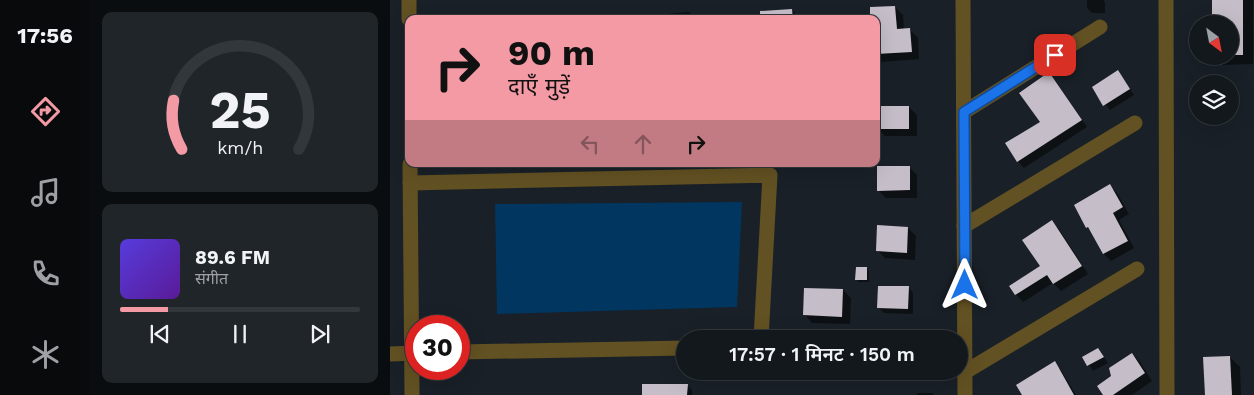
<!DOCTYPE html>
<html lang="hi">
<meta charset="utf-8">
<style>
body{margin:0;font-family:"Work Sans","Noto Sans Devanagari",sans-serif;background:#20252a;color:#f1f3f6;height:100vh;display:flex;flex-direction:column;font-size:19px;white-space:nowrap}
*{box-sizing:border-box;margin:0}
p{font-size:16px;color:#9da0a4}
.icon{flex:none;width:28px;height:28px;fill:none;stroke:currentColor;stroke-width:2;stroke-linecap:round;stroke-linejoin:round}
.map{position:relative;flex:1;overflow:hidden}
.drawer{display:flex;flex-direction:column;gap:12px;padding:12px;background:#0a0d10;width:300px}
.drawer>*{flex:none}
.guide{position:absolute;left:15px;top:15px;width:475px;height:152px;border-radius:10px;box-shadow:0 5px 20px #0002,0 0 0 1px #32373b;background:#f49aa4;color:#111;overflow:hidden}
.needle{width:32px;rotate:148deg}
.fabs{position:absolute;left:799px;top:15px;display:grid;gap:10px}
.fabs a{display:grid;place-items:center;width:50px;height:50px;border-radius:50%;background:#13181d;box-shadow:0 5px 20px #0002,0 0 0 1px #32373b;font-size:25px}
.speed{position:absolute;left:15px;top:315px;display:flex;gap:10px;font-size:25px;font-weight:700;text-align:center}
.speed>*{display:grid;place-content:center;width:65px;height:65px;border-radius:50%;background:#13181d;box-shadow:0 5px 20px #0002,0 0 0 1px #32373b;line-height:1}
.speed .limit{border:8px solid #d22;background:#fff;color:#111}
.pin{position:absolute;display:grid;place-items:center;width:42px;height:42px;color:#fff;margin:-21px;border-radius:10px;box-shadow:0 2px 8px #0006}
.me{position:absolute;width:55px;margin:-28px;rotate:0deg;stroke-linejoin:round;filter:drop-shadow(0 0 4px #0008)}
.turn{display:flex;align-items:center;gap:18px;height:105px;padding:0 20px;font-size:22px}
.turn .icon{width:65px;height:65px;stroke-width:2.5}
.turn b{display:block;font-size:35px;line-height:42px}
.lanes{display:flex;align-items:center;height:48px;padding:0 20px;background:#0003;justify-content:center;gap:25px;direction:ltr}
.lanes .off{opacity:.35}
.drawer .card{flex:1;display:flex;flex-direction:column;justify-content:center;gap:8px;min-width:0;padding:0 18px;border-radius:10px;background:#20252a}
.drawer .dial{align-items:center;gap:0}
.dial svg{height:130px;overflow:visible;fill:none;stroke:#32373b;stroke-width:7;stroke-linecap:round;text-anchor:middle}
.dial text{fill:#f1f3f6;stroke:none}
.song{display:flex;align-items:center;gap:15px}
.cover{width:60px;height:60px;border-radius:8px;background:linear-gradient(135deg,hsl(250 70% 55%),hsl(270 70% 35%))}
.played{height:5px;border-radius:2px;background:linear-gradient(90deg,#f49aa4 20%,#32373b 20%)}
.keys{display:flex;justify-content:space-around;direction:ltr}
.trip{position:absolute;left:286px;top:330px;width:292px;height:50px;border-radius:25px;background:#13181d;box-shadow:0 5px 20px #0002,0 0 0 1px #32373b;font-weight:600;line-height:50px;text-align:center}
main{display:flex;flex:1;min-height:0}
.menu{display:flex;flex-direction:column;width:90px;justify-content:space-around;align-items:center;background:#080a0c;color:#9da0a4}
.menu .icon{width:35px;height:35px}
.menu .current{color:#f49aa4}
.menu b{font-size:22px;color:#f1f3f6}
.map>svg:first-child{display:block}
.green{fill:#013660}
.shadow{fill:#0007}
.building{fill:#c5bec9}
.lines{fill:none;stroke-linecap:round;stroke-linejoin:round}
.minor{stroke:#625122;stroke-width:15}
.route-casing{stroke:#114b97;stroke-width:12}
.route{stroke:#1a73e8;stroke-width:9}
</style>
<main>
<nav class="menu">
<b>17:56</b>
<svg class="icon current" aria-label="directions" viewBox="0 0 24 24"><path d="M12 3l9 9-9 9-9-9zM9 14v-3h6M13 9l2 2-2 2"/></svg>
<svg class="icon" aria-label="music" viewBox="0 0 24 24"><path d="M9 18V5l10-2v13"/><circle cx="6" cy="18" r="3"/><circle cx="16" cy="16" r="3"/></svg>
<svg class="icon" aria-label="phone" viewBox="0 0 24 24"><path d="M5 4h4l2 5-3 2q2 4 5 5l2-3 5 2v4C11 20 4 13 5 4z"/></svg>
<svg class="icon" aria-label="climate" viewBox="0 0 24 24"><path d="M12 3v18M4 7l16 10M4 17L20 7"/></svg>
</nav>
<section class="drawer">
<div class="card dial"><svg viewBox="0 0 100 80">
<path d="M14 69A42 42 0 1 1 86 69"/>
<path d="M14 69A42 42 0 0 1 9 39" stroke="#f49aa4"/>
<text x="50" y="56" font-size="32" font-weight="700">25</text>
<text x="50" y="72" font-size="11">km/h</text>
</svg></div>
<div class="card">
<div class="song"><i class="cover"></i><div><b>89.6 FM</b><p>संगीत</p></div></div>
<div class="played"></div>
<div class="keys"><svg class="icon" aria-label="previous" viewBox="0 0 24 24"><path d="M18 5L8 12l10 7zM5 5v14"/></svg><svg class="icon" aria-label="pause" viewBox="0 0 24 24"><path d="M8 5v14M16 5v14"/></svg><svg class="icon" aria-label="next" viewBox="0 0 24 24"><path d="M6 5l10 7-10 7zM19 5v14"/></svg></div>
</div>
</section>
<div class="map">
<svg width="864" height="395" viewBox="0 0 864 395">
<rect width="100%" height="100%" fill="#192027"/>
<path class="green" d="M352,202L347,307L107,314L105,204Z"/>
<g class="shadow">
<path d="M697,0H713L715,2V13H702L697,8Z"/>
<path d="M823,0H863V64L833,65L825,56H840V24Z"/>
<path d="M505,7L513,15L514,30H520L528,38L529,59L492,62L486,56V19Z"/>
<path d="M402,10L410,19H379Z"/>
<path d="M299,12L306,19H276V14Z"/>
<path d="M194,15L198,19H170V16Z"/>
<path d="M728,72L744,95L720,110L703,87Z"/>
<path d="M659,74L665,80L697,127L634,168L628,161L617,143L651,122Z"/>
<path d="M519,107L527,115V136H495L487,128Z"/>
<path d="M519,167L527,175V198H496L488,190Z"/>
<path d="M720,186L727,193L739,214L729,220L744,248L721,261L714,254L702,232L697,227Z"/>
<path d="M662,221L669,229L698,274L671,291L663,283L633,302L626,294L652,266Z"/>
<path d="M518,228L526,236L525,260L495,258L487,250Z"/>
<path d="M477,268L479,271V282H469L466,279Z"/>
<path d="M518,287L523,293V314L494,313L489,308Z"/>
<path d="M453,290L461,298L460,324L422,323L415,315Z"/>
<path d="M708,349L718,363L703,371L694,357Z"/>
<path d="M742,354L750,362L762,381L742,395H715L722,376Z"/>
<path d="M840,357L850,367L851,395H817Z"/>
<path d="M664,363L671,370L686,395H633Z"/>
<path d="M297,385L302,390V395H253Z"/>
<path d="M527,393H542L544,395H527Z"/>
</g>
<g class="building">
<path d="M822,0H853V55H840V24H822Z"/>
<path d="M505,6L507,29L520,28L522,52L486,54V19H480V7Z"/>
<path d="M402,9L403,19H370V11Z"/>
<path d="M728,70L740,89L713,106L702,87Z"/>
<path d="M659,72L692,120L627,162L615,143L650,122L629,93Z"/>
<rect x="486" y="106" width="33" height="23"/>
<path d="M487,166H520V190L487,191Z"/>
<path d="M720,184L733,207L723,213L738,241L713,254L698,227L696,228L684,205Z"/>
<path d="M662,220L692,266L663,284L657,275L625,295L619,286L650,266L632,240Z"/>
<path d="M487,225L518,227L517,253L486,251Z"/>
<path d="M466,267H477V280H465Z"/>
<path d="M488,286H519L518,309L487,308Z"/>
<path d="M414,288L453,289L452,317L413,315Z"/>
<path d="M708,348L714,357L697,366L692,357Z"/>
<path d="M742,353L755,373L723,395H713L707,386L721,376L719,368Z"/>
<path d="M840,356L842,395H815L813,357Z"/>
<path d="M665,361L684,395H632L626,385Z"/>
<path d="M252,384H298L297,395H252Z"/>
</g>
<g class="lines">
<g class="minor">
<path d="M19,0V19"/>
<path d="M573,0L575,395"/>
<path d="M776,0L777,395"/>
<path d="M574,112L710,27"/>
<path d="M20,164L22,395"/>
<path d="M20,183L380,175L371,339"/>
<path d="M574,226L745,123"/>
<path d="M69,352L295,348"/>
<path d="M0,354L26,353"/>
<path d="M575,372L747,269"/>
</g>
</g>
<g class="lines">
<g class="route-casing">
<path id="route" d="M575,285L574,112L665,55"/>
</g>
<use href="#route" class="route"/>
</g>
</svg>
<div class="fabs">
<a><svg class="needle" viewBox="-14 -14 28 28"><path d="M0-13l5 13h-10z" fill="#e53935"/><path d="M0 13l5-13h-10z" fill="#9da0a4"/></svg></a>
<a><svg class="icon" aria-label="layers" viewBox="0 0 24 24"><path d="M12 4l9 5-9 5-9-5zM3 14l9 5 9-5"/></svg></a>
</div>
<div class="speed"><div class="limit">30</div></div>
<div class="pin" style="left:665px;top:55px;background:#d93025"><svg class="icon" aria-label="arrive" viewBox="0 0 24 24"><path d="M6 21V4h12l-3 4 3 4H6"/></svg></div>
<svg class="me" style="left:575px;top:285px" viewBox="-20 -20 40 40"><path d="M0-17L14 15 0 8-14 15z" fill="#1a73e8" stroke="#fff" stroke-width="4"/></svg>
<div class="trip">17:57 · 1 मिनट · 150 m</div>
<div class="guide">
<div class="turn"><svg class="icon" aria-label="right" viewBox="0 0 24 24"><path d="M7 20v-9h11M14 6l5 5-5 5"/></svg><div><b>90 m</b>दाएँ मुड़ें</div></div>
<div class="lanes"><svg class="icon off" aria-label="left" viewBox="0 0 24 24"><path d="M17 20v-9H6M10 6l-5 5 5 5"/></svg><svg class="icon off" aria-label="ahead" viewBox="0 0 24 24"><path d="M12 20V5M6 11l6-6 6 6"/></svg><svg class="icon" aria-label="right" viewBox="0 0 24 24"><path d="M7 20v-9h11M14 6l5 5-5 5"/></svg></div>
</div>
</div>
</main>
